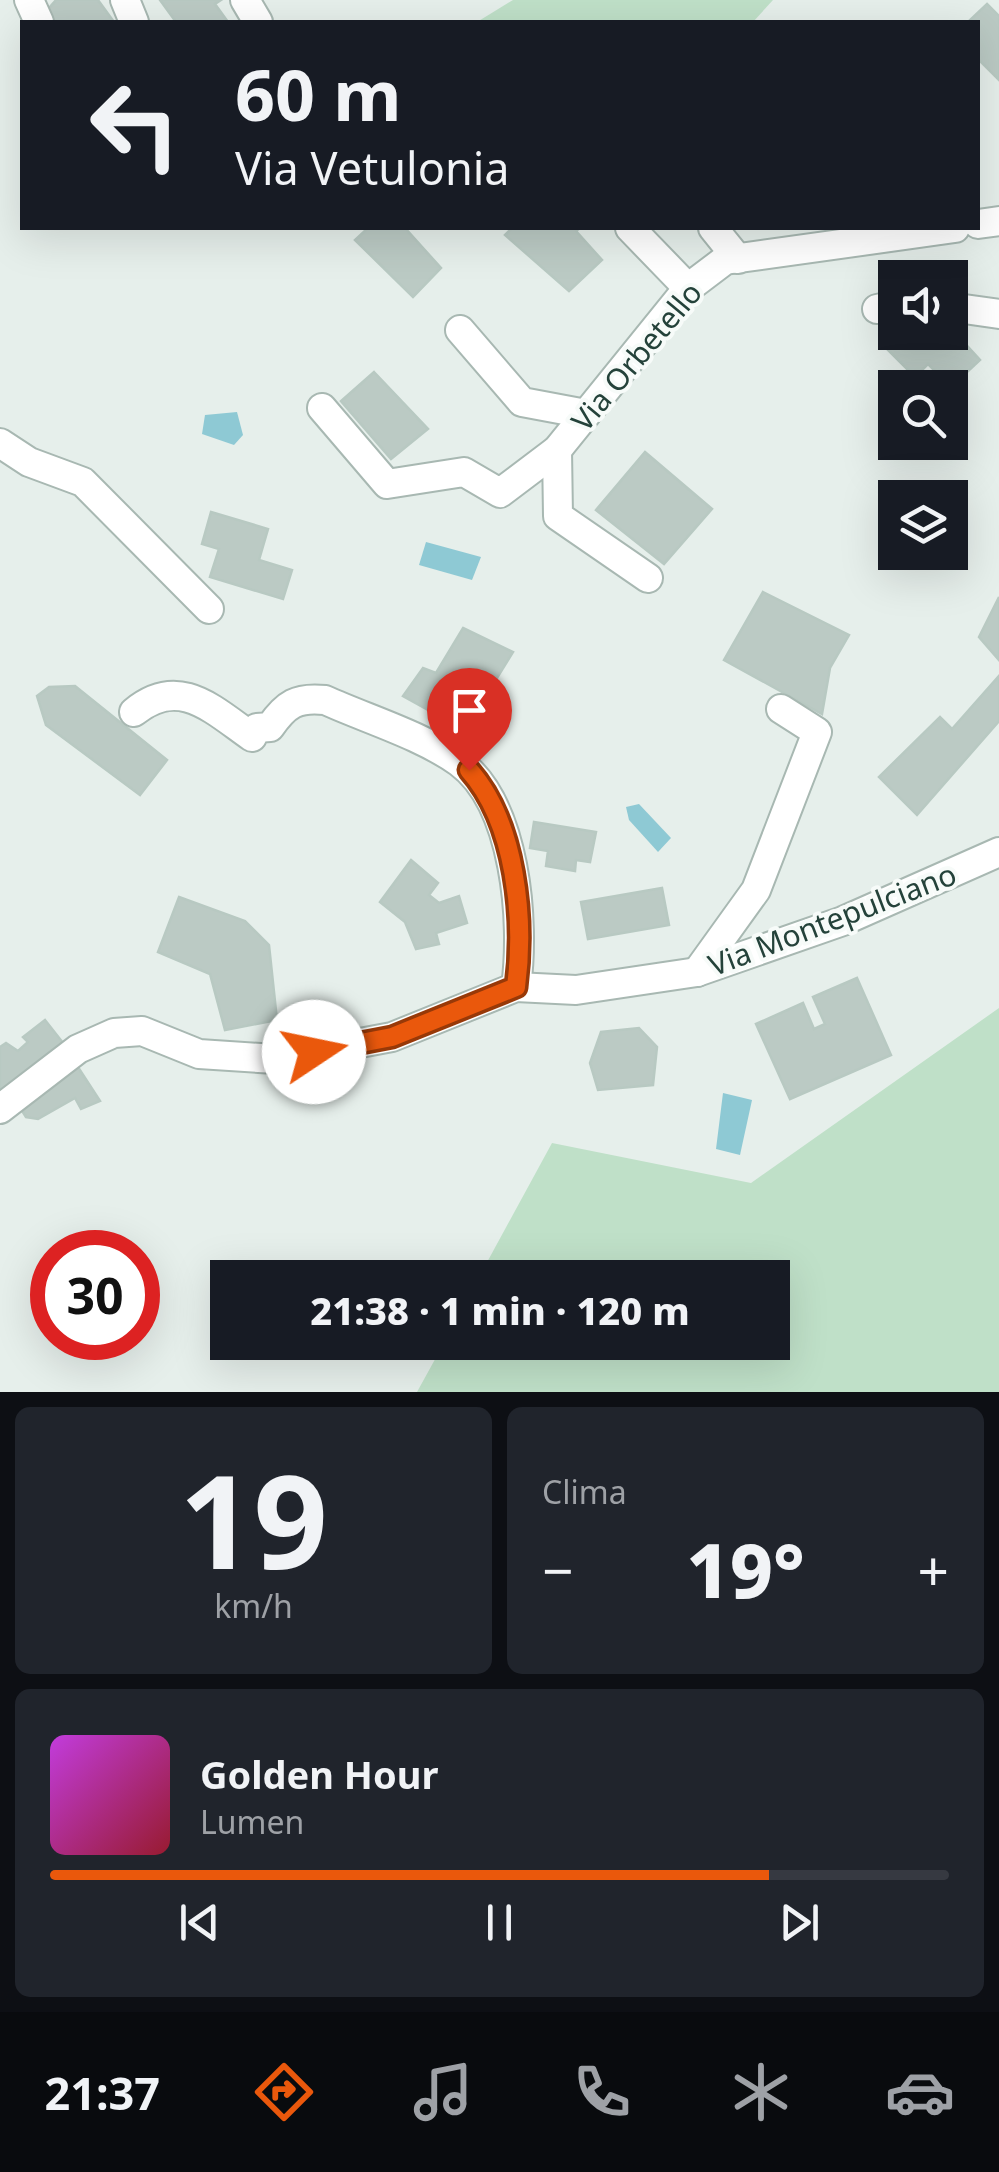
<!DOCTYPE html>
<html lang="it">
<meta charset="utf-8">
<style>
body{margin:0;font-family:"Noto Sans",sans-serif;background:#20242c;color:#f1f3f6;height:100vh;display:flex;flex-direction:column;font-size:38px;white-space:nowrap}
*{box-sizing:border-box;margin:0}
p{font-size:32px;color:#9ea1a6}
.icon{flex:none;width:55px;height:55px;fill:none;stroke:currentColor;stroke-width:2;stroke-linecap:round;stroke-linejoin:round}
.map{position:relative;height:1392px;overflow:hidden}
.sheet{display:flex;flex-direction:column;gap:15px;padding:15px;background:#0d0f14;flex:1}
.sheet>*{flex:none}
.guide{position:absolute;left:20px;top:20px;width:960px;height:210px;border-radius:0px;box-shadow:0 10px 40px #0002;background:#171b24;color:#f1f3f6;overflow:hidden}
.buttons{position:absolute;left:878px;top:260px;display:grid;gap:20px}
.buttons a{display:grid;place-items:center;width:90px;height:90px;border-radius:0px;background:#171b24;box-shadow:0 10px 40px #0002;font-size:50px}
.speed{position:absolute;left:30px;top:1230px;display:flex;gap:20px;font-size:50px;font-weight:700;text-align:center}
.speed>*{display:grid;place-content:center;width:130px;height:130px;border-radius:50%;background:#171b24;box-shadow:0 10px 40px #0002;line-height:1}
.speed .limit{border:15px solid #d22;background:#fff;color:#111}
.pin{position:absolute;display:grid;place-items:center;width:85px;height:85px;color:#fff;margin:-102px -42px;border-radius:50% 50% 50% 0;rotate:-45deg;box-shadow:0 0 10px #0007}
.pin .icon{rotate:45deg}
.me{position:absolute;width:110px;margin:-55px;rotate:79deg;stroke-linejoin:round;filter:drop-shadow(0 0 8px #0008)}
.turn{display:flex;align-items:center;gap:35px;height:210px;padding:0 50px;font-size:45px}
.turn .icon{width:130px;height:130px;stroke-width:2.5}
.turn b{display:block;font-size:70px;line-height:85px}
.big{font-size:75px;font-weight:800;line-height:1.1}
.sheet .tile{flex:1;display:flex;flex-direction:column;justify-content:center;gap:15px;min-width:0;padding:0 35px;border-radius:15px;background:#20242c}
.sheet .dial{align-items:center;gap:0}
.dial b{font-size:130px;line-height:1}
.song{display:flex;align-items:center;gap:30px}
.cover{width:120px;height:120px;border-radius:15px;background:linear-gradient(135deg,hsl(290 70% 55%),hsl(350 70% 35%))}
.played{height:10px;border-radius:5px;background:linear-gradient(90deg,#ea580c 80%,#363941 80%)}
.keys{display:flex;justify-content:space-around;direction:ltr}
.heat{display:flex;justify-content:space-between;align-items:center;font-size:55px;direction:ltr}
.sheet .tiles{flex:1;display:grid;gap:15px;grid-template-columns:1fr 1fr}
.tile:last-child{grid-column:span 2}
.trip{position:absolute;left:210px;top:1260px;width:580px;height:100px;border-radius:0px;background:#171b24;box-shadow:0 10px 40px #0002;font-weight:800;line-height:100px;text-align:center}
.menu{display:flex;height:160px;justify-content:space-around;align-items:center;background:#090b0e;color:#9ea1a6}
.menu .icon{width:70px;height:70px}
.menu .on{color:#ea580c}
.menu b{font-size:45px;color:#f1f3f6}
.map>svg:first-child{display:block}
.green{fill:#bfe0c8}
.water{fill:#8ec9d4}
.building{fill:#bbcac4;stroke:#b8c9c2;stroke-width:2.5}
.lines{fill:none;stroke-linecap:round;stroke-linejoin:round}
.minor-casing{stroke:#a8b8b2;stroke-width:32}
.minor{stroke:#fff;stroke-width:28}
.route-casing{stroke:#983908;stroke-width:25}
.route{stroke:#ea580c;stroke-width:18}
.labels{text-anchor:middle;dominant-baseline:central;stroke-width:8;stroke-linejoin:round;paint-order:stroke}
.street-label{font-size:30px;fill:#24423a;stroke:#f7fbf9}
</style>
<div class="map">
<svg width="999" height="1392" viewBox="0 0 999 1392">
<rect width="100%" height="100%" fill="#e6efeb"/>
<g class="green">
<path d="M513,0H773L753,22H477Z"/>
<path d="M999,1008V1392H417L444,1343L772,1342V1278L479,1277L552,1143L751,1183Z"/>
</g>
<g class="water">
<path d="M237,412L243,435L234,445L202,434L205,415Z"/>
<path d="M426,542L481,557L472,580L419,565Z"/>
<path d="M639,804L671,838L658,852L629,820L626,807Z"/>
<path d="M723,1093L752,1100L740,1155L716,1149Z"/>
</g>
<g class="building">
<path d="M56,0H98L114,22H47L43,15Z"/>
<path d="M160,0H221L215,4L228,22H176Z"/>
<path d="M987,4L999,16V80L978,59V22H968Z"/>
<path d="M368,228H405L441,268L413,297L355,240Z"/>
<path d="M512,228H580L576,231L602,260L569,291L505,235Z"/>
<path d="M950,327L980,360L951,387L928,364L915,377L883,345L896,332H950Z"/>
<path d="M374,372L428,429L391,459L341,401Z"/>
<path d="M645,452L712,509L664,564L596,510Z"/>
<path d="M211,512L268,529L259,560L292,570L283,599L210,577L219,549L202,544Z"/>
<path d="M763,592L849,635L830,668L822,714L724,660Z"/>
<path d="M999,597V660L979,637Z"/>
<path d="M463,628L513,652L481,704L461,695L448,721L403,696L423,668L436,673Z"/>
<path d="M999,676V721L917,815L879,777L940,717L952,729Z"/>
<path d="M75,686L167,760L140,795L46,725L37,696L49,687Z"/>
<path d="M534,822L596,832L590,862L576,860L575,871L546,866L548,851L530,848Z"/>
<path d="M411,860L438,883L429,895L439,903L459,896L467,923L436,933L439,944L416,949L405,922L380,902Z"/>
<path d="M662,888L669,925L588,939L581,902Z"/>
<path d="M179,897L245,921L269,945L277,1020L225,1030L210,974L158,952Z"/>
<path d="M857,978L891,1055L790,1099L756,1024L803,1003L814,1029L825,1024L813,997Z"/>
<path d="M45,1020L67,1048L0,1100V1047L6,1043L18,1051L28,1042L23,1037Z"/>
<path d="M639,1028L657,1047L653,1085L598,1090L590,1063L601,1032Z"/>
<path d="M74,1061L100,1101L81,1109L75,1098L38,1119L26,1117L16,1101Z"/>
</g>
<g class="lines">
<g class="minor-casing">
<g id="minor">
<path d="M29,0L39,22"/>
<path d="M125,0L134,22"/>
<path d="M245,0L258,22"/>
<path d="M978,224L999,221"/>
<path d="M630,228L688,288"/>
<path d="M713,228L738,259"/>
<path d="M950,307L999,314"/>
<path d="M877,309L895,305"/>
<path d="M460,330L522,402L586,414"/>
<path d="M322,408L387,484L464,472L500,493L557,450L688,288L725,260L955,228"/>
<path d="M0,443L29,462L83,482L209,609"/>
<path d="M557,450L558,516L648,578"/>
<path d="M134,712C179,675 212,709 252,737L257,728L270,727C286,704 297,697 325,700C367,719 421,735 459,762C516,804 525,922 516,987"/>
<path d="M697,972L756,890L817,732L781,709"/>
<path d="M0,1109L78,1049L114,1033L142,1031L199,1054L275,1059L392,1037L516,987L576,990L697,972L843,921L999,852"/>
</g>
</g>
<use href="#minor" class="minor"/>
</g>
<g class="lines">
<g class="route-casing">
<path id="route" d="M314,1052L392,1037L516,987C525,919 516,823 469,770"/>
</g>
<use href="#route" class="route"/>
</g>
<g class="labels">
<g class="street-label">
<text transform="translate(636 356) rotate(-50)">Via Orbetello</text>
<text transform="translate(832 919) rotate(-21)">Via Montepulciano</text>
</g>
</g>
</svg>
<div class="buttons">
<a><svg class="icon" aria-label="sound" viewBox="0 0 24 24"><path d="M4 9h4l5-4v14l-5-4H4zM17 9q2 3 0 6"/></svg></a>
<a><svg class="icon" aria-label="search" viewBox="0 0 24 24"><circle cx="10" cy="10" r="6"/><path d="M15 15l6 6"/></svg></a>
<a><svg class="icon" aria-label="layers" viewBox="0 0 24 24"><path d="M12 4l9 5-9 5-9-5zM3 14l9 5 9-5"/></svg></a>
</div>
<div class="speed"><div class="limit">30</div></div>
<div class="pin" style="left:469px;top:770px;background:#d93025"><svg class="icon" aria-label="arrive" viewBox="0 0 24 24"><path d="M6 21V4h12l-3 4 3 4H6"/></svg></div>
<svg class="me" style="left:314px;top:1052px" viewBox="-20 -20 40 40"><circle r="19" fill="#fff"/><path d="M0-13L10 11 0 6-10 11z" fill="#ea580c"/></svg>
<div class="trip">21:38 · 1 min · 120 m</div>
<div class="guide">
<div class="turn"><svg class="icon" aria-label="left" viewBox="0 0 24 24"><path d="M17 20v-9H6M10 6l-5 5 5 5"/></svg><div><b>60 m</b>Via Vetulonia</div></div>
</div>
</div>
<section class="sheet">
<div class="tiles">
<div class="tile dial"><b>19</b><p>km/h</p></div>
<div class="tile"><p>Clima</p>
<div class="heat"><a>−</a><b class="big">19°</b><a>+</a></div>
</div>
<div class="tile">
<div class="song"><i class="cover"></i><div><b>Golden Hour</b><p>Lumen</p></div></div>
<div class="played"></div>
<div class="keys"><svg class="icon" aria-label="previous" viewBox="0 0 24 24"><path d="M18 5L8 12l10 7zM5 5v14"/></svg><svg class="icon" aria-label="pause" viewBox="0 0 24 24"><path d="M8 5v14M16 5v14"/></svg><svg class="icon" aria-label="next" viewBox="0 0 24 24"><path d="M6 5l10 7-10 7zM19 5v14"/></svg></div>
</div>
</div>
</section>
<nav class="menu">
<b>21:37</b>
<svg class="icon on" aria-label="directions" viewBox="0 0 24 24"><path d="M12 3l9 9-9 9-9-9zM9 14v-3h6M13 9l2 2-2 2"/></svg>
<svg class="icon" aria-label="music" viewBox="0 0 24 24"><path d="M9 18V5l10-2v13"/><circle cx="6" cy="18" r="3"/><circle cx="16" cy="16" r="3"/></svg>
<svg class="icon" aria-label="phone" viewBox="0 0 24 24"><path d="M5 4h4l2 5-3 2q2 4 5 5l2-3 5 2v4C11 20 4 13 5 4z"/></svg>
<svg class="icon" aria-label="climate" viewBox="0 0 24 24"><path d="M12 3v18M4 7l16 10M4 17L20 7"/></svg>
<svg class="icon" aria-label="car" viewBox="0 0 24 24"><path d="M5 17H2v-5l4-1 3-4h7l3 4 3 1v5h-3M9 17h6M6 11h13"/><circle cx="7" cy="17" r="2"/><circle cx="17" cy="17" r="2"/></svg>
</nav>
